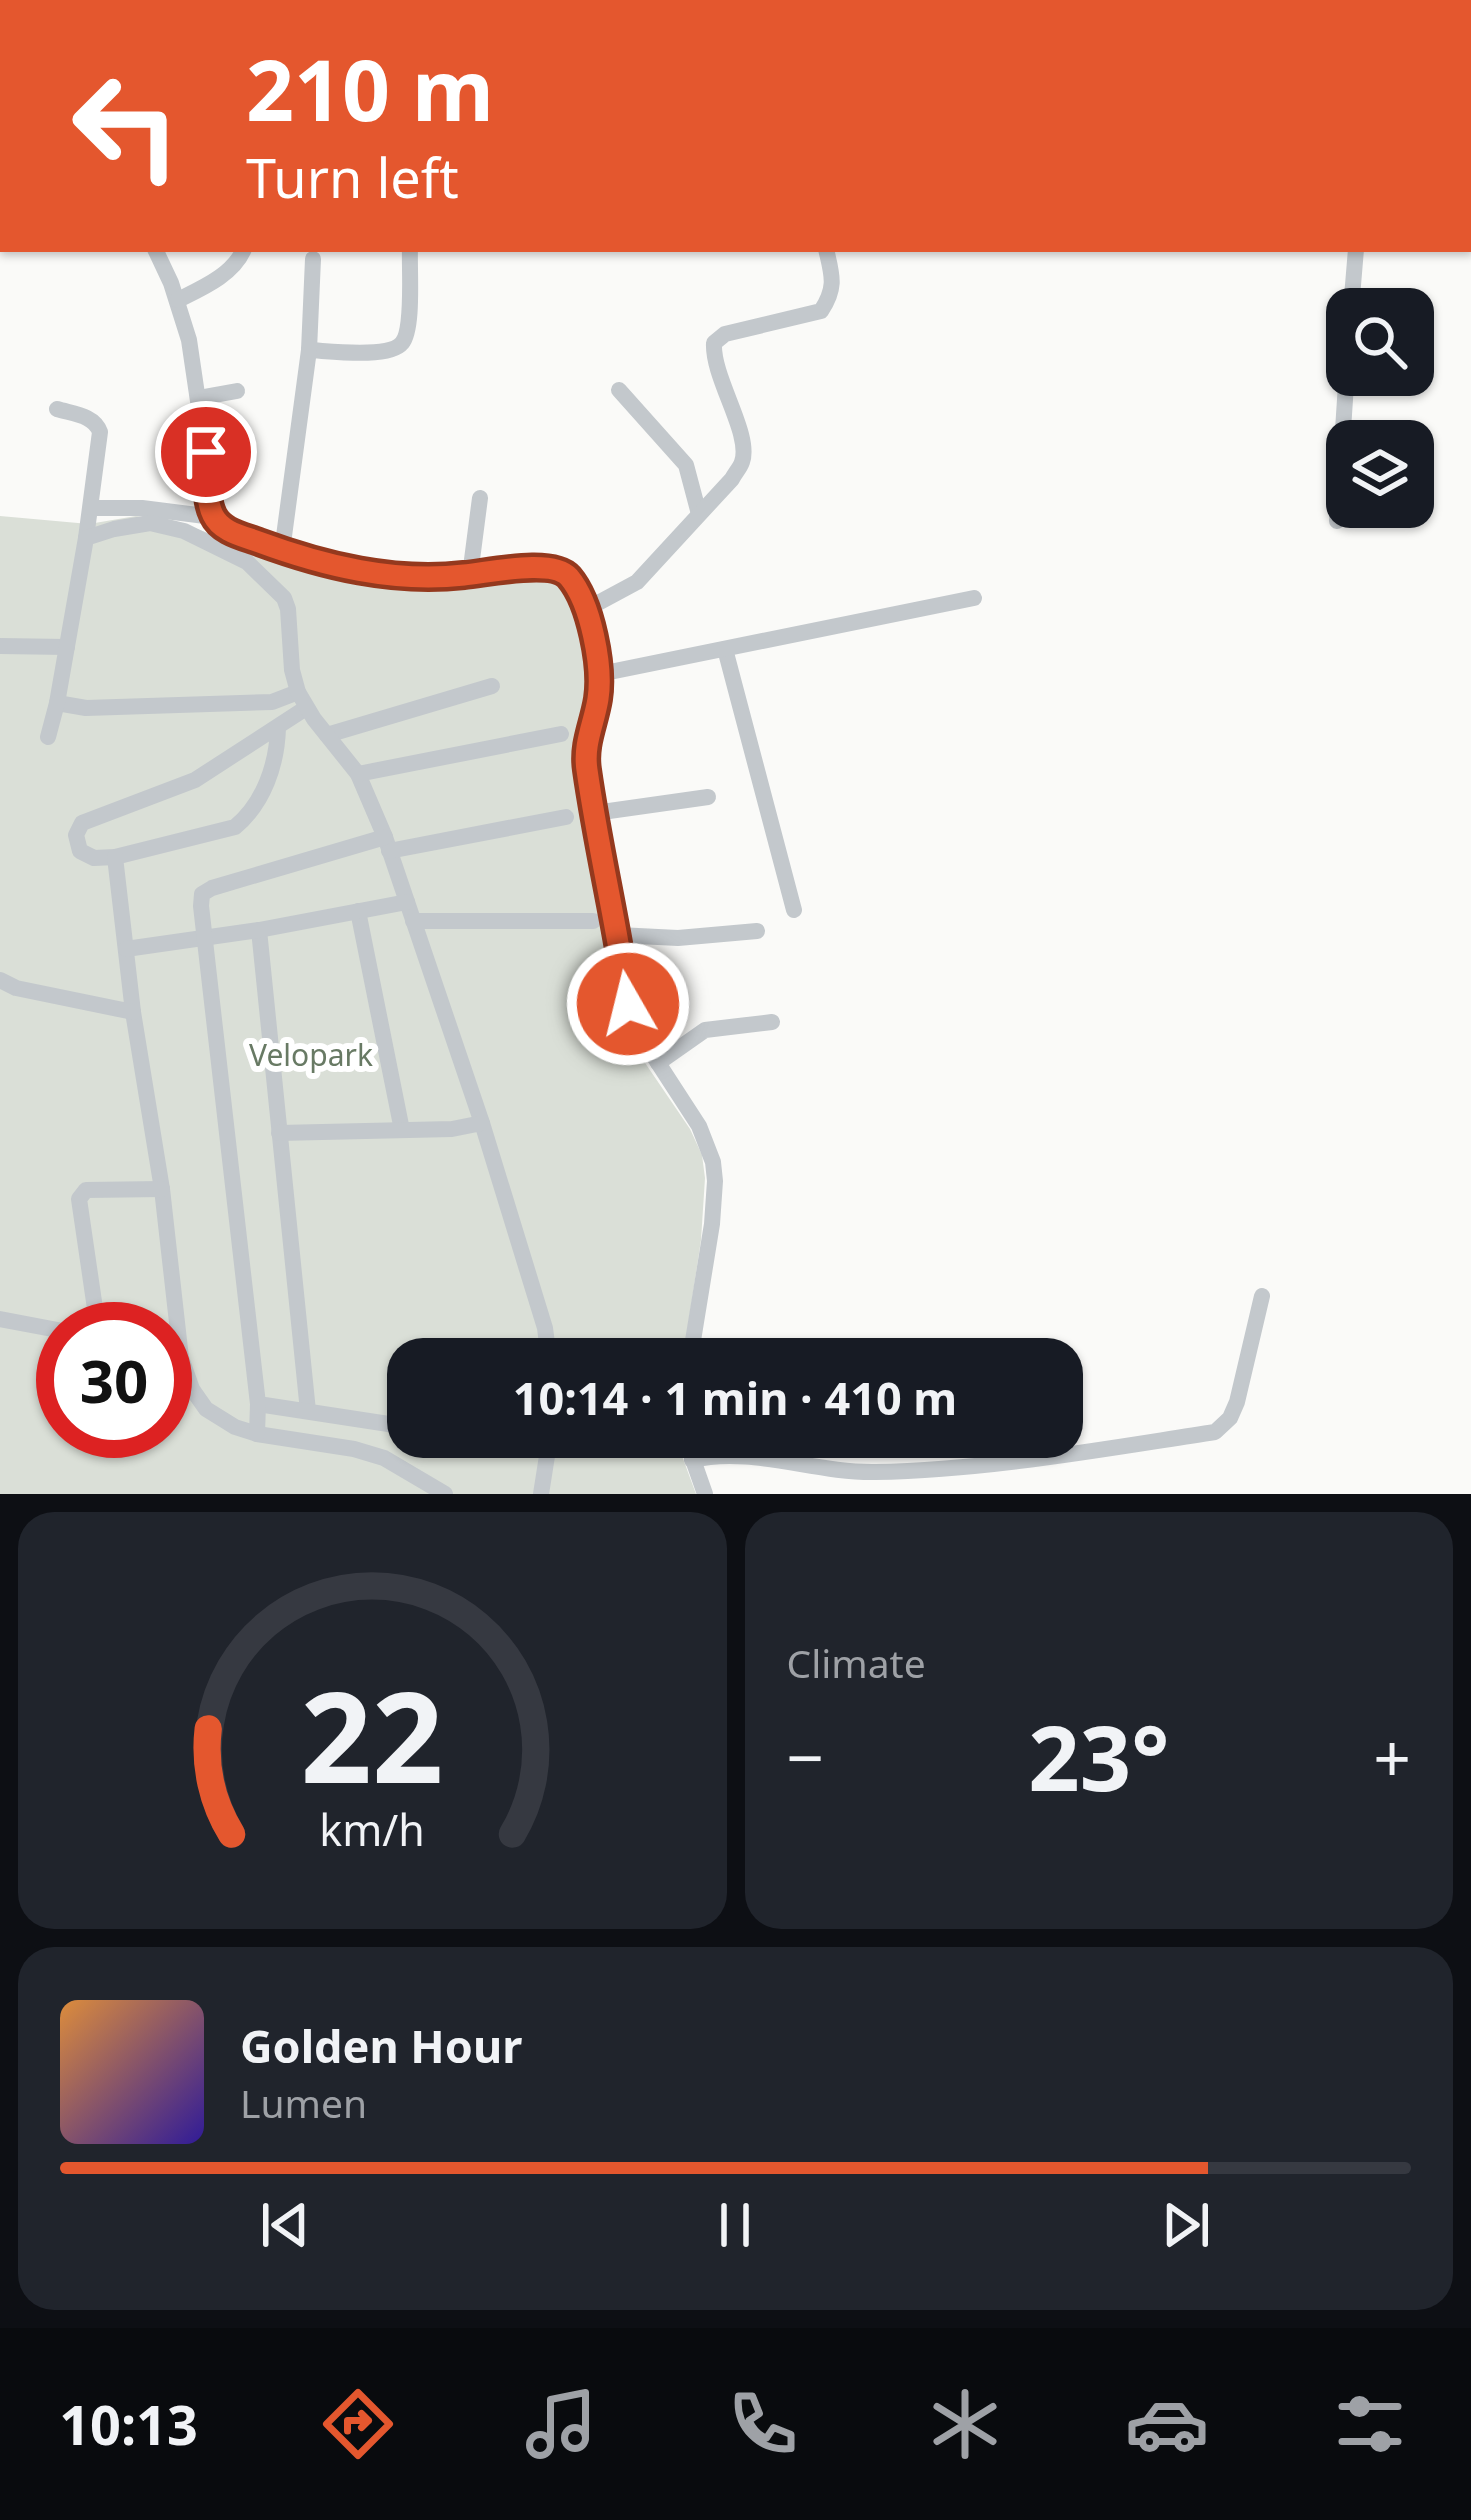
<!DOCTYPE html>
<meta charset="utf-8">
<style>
body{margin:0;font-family:"Noto Sans",sans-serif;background:#20242c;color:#f1f3f6;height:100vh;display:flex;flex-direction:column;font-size:45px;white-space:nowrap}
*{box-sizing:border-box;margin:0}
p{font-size:39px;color:#9ea1a6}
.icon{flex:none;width:66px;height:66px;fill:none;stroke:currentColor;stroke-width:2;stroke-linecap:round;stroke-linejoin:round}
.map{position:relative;height:1494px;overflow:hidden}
.drawer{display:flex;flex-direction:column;gap:18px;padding:18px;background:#0d0f14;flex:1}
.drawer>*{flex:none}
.top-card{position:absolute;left:0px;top:0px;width:1473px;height:252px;box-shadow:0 3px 9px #0004;background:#e4572e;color:#fff;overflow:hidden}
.tools{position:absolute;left:1326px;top:288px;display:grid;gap:24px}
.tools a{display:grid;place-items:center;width:108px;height:108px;border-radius:24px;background:#171b24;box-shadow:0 3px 9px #0004;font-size:60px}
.speed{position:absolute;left:36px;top:1302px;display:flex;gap:24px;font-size:60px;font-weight:700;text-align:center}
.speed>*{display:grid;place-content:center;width:156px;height:156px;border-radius:50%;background:#171b24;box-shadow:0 3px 9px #0004;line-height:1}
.speed .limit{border:18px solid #d22;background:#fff;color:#111}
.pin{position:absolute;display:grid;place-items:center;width:102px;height:102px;color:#fff;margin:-51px;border:6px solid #fff;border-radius:50%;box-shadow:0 3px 12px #0007}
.me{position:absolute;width:132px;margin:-66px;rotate:352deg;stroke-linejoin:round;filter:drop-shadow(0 0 9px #0008)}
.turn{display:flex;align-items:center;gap:42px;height:252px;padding:0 48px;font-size:54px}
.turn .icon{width:156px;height:156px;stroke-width:2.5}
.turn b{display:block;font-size:84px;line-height:102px}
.big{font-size:90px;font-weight:700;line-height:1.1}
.drawer .tile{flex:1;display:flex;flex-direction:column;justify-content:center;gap:18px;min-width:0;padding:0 42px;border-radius:36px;background:#20242c}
.drawer .dial{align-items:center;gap:0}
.dial svg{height:312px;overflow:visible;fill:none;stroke:#363941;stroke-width:7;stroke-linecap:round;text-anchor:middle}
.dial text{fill:#f1f3f6;stroke:none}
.song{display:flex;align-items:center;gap:36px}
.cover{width:144px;height:144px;border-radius:18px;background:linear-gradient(135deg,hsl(30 70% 55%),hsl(250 70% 35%))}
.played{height:12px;border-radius:6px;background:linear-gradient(90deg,#e4572e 85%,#363941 85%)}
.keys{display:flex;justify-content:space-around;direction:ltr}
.heat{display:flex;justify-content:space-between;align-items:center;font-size:66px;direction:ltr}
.drawer .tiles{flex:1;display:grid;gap:18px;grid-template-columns:1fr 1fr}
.tile:last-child{grid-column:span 2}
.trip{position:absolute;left:387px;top:1338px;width:696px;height:120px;border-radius:36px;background:#171b24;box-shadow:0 3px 9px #0004;font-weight:700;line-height:120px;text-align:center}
.tab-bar{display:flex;height:192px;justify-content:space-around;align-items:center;background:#090b0e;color:#9ea1a6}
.tab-bar .icon{width:84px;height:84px}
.tab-bar .active{color:#e4572e}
.tab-bar b{font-size:54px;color:#f1f3f6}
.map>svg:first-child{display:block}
.green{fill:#dadfd7;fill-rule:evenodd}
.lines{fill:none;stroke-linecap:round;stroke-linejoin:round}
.minor{stroke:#c3c8cc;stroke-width:16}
.route-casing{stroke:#94391e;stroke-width:30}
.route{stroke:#e4572e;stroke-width:21}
.labels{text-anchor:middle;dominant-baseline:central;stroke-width:12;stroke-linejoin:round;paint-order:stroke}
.park-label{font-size:30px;fill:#687a64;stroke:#fff}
</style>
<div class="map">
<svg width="1471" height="1494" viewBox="0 0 1471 1494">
<rect width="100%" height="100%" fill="#fafaf8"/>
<path class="green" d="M0,516L89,524L136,516L175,521L341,581L435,588L536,576L555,581L569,594L582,629L592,670L589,702L572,745L573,775L594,854L622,1029L690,1129L702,1155L705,1178L701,1240L683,1359H408V1437H675L696,1494H0ZM63,1329H165V1431H63Z"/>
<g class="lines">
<g class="minor">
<path d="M348,0L349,3"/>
<path d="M553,0L557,3"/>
<path d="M768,0L769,3"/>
<path d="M1155,0L1168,3"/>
<path d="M203,3V0"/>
<path d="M1379,3L1380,0"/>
<path d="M155,249L171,283L189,340L208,469L209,499L213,517L221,526L282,551L338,566L385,575L445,578L550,567L561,570L574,583L585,610L598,655L599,694L588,735L586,767L618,935L628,1004L638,1032L699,1126L713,1162L715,1181L712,1224L690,1359"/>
<path d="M178,300C202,288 233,275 244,249"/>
<path d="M1351,309L1356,249"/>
<path d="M309,350C330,351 389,359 402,343C414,329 409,269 410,249"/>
<path d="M619,390L686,465L699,514"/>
<path d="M198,398L237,391"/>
<path d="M57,409C73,414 94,415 100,432L86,538"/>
<path d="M92,508H142L213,517"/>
<path d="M1337,521L1347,369"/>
<path d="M282,551L309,350L313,259"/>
<path d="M470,575L480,498"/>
<path d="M585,610L637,582L732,479C735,473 740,468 742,462C752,434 712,378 714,343L725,334L821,311C837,287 832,275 826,249"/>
<path d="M0,646L67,647"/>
<path d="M725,649L794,910"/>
<path d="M600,674L974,598"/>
<path d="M57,703L86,708L272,702L298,692"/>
<path d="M278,728C277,764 264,803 235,827L115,857L94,858L80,851L76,835L82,823L195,780L306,708"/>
<path d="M327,735L492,686"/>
<path d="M48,737L57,703L86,538L114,529L150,523L184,531L247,562L284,598L288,609L292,670L298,692L314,719L358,774L385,837L482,1123L545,1328L549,1359"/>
<path d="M358,774L561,734"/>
<path d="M595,813L708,797"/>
<path d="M389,851L566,817"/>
<path d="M115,857L133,1012L162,1189L181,1358L192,1389L206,1409L235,1427L257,1434L354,1449L384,1458L445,1494"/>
<path d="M358,911L402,1130"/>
<path d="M413,921H593"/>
<path d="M259,930L308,1411"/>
<path d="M618,935L678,938L757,931"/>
<path d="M126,949L259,930L407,902"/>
<path d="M0,980L16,988L133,1012"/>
<path d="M658,1063L705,1030L772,1022"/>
<path d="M279,1133L452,1129L482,1123"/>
<path d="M0,1319L63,1331"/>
<path d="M98,1329L79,1199L86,1190L162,1189"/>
<path d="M258,1404L408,1427"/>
<path d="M257,1434L258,1404L201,906L202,894L212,888L385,837"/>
<path d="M474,1437L550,1449"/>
<path d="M685,1437L705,1494"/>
<path d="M692,1460C752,1446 813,1473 875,1472C988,1470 1103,1449 1215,1432L1230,1418L1237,1402L1262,1296"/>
<path d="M541,1494L550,1437"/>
</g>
</g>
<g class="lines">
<g class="route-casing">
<path id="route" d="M206,452C209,471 204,497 213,515C221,532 243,536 259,542C324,566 394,583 464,575C488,573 552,558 569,577C591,603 603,667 598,699C594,724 583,744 587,770C598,848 617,925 628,1004"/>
</g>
<use href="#route" class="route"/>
</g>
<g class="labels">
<g class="park-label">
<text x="311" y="1054">Velopark</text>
</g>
</g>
</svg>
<div class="tools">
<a><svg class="icon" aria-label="search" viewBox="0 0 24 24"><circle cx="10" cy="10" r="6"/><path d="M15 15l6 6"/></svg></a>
<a><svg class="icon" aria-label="layers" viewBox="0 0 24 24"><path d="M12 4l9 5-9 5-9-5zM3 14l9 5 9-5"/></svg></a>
</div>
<div class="speed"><div class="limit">30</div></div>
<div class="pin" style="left:206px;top:452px;background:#d93025"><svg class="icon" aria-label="arrive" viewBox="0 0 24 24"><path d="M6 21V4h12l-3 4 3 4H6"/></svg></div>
<svg class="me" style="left:628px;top:1004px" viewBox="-20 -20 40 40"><circle r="17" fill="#e4572e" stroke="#fff" stroke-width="3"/><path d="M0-11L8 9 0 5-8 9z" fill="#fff"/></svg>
<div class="trip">10:14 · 1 min · 410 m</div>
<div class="top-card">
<div class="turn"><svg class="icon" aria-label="left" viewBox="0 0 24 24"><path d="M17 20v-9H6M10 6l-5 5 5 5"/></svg><div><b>210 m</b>Turn left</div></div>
</div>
</div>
<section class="drawer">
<div class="tiles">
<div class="tile dial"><svg viewBox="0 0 100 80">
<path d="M14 69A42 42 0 1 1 86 69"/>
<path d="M14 69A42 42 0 0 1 8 42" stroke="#e4572e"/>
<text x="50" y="56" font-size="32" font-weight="700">22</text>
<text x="50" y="72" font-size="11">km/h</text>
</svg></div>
<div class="tile"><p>Climate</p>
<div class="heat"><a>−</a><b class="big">23°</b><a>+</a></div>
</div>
<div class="tile">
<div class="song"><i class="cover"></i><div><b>Golden Hour</b><p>Lumen</p></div></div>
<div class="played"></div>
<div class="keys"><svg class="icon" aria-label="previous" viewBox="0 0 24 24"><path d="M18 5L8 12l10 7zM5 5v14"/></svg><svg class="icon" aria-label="pause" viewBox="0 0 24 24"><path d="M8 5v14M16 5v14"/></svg><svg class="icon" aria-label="next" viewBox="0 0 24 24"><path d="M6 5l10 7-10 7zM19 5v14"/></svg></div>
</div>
</div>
</section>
<nav class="tab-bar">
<b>10:13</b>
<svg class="icon active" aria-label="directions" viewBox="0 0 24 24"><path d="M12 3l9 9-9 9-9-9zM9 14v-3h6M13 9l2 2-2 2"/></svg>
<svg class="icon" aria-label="music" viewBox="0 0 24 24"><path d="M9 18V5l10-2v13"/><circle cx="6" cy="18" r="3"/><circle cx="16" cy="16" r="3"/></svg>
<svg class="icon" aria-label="phone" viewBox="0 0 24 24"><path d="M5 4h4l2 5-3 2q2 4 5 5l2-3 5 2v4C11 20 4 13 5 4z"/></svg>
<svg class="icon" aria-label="climate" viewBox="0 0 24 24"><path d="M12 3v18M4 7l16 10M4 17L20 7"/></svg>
<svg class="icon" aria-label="car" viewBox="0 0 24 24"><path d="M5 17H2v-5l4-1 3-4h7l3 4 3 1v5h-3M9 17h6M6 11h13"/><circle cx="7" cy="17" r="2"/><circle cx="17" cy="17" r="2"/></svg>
<svg class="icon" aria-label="filters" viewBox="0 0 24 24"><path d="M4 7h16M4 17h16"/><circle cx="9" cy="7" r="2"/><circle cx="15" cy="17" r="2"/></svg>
</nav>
